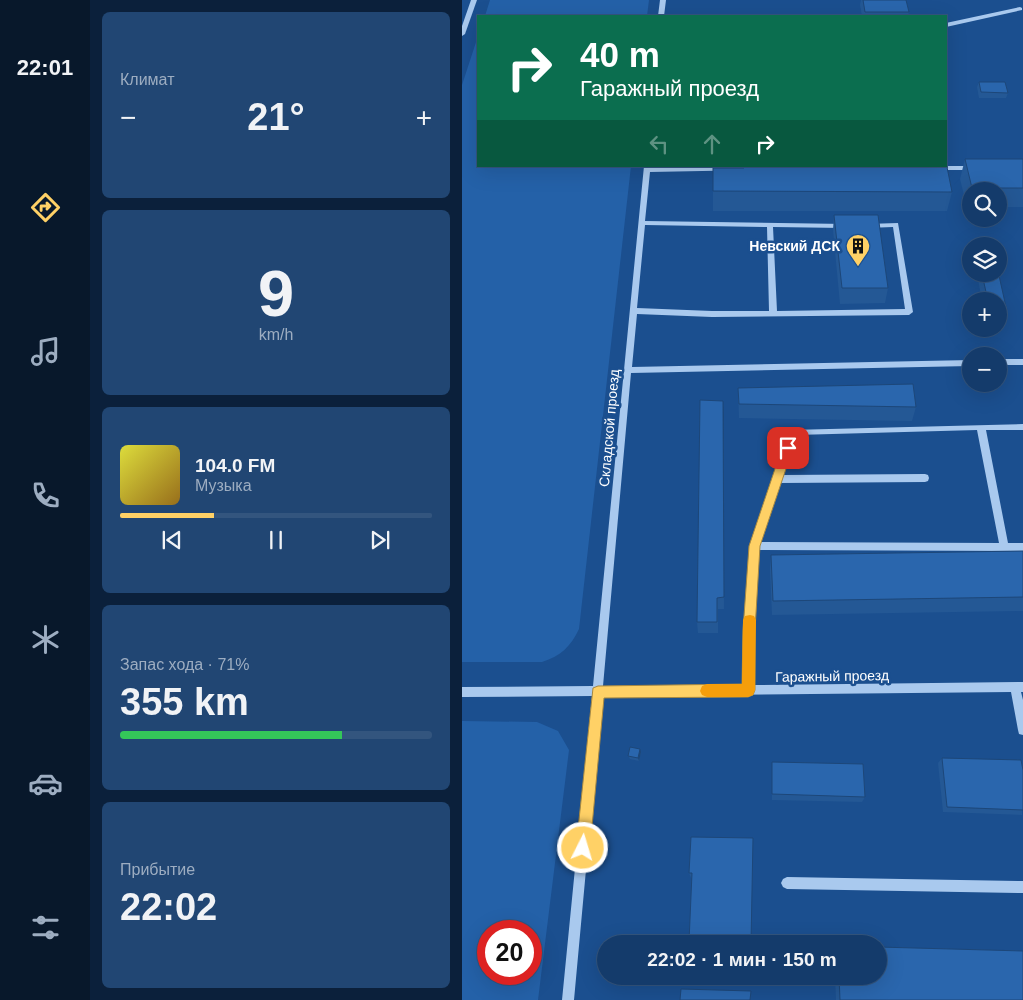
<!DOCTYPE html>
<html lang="ru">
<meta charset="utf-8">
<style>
body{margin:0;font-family:Arial,sans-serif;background:#214673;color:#f1f3f6;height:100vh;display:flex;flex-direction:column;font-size:19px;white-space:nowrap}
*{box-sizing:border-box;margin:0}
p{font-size:16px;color:#9dadc1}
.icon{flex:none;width:28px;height:28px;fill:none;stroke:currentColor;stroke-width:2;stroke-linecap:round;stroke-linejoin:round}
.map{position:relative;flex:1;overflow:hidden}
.drawer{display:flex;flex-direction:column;gap:12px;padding:12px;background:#0b203b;width:372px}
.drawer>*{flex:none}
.banner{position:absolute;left:15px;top:15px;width:470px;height:152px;border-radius:0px;box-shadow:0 5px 20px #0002,0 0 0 1px #33557e;background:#0b6e4f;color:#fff;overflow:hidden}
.buttons{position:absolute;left:500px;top:182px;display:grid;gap:10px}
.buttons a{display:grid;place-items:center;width:45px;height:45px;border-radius:50%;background:#143b6b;box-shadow:0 5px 20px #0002,0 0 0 1px #33557e;font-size:25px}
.speed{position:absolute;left:15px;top:920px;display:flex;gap:10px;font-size:25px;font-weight:700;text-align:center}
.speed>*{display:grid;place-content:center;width:65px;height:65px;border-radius:50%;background:#143b6b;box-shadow:0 5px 20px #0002,0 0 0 1px #33557e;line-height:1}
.speed .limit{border:8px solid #d22;background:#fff;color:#111}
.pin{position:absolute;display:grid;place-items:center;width:42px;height:42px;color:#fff;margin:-21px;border-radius:10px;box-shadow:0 2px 8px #0006}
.me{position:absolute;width:55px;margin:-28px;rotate:5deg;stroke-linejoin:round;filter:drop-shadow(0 0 4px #0008)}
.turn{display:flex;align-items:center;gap:18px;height:105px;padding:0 20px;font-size:22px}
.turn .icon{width:65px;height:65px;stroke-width:2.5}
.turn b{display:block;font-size:35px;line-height:42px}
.lanes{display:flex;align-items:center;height:48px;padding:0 20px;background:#0003;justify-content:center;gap:25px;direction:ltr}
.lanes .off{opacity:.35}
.big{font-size:38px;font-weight:700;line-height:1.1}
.drawer .card{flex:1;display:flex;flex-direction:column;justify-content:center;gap:8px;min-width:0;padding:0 18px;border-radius:8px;background:#214673}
.drawer .dial{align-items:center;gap:0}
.dial b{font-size:65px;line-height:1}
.song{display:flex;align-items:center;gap:15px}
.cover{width:60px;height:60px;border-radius:8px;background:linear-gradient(135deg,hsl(60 70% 55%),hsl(40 70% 35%))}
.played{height:5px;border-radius:2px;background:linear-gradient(90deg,#ffd166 30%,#33557e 30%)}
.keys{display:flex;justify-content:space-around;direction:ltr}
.heat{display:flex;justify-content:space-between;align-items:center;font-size:28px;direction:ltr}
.charge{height:8px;border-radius:4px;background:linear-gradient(90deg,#34c759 71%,#33557e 0)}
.trip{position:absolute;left:135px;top:935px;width:290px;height:50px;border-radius:25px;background:#143b6b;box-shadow:0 5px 20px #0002,0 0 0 1px #33557e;font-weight:700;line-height:50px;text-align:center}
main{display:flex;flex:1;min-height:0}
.menu{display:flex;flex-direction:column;width:90px;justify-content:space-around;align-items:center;background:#08182b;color:#9dadc1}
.menu .icon{width:35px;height:35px}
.menu .selected{color:#ffd166}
.menu b{font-size:22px;color:#f1f3f6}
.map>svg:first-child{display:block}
.green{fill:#2461a8;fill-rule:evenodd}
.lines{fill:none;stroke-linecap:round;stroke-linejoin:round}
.minor{fill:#a9c9ee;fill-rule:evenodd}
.wall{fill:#245895}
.shaded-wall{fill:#1d4779}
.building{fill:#2a66ad;stroke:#1d4779}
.route{fill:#ffd166;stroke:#a68842}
.slow{fill:#f59e0b}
.labels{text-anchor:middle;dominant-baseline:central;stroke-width:5;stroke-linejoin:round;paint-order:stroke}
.poi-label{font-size:14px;font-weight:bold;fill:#fff;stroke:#1b4f8f;text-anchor:end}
.street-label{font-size:14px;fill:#fff;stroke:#1b4f8f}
</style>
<main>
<nav class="menu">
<b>22:01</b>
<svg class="icon selected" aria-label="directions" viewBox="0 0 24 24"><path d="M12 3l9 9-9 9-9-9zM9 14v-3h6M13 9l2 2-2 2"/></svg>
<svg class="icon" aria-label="music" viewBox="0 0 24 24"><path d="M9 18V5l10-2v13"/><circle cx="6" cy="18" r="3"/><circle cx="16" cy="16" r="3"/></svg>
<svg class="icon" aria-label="phone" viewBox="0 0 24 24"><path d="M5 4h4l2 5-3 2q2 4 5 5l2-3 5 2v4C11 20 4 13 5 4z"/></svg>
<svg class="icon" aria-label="climate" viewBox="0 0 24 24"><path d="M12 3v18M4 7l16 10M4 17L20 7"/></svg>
<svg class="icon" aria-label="car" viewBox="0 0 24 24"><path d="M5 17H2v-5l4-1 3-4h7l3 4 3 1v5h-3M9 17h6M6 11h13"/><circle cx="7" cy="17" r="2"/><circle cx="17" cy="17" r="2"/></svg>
<svg class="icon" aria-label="filters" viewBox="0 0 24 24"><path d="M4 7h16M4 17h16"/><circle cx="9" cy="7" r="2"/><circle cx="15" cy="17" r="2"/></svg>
</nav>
<section class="drawer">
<div class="card"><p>Климат</p>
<div class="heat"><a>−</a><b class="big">21°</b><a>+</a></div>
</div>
<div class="card dial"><b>9</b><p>km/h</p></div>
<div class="card">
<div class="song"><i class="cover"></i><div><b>104.0 FM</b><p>Музыка</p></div></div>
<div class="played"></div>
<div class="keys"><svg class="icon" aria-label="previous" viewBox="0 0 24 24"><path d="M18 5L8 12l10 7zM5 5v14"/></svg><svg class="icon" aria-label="pause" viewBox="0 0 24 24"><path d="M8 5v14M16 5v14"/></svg><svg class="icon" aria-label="next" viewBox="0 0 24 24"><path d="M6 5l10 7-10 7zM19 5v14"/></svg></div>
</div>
<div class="card"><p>Запас хода · 71%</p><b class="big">355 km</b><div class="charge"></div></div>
<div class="card"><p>Прибытие</p><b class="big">22:02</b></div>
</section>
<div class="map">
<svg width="561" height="1000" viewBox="0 0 561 1000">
<rect width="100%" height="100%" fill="#1b4f8f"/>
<g class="green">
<path d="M28,0H187L185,16H23Z"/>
<path d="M16,36V166H169L117,629C109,646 99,656 80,662H0V85Z"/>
<path d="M0,721L75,722L96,731L107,750L76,1000H0ZM26,931H69V974H26Z"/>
</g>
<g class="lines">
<g class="minor">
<path d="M9,0H15L3,34L0,36V26Z"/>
<path d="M198,0H204L202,16H196Z"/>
<path d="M558,7L560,8V10L484,27V23Z"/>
<path d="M182,166H188V168L294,166L296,168L293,170L188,172L183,221L384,224L385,226L382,228L311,227L315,311L443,309L431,227L405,228L402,226L405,224L436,223L451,312L447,315L250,317L175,314L170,367L509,360V366L169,373L141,686L281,685L282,630L288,546L328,430L561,424V430H524L546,543H561V551L297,550L292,630L291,685L561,682V692H559L561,700V735L557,734L556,730L549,692L140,696L112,1000H100L130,696L0,697V687L131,686ZM183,225L305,227L307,311H250L175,308ZM515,430L537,543L299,542L318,483L463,482L466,481L467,478L466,475L463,474L321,475L334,435Z"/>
<path d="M472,166H510L513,168L510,170H473L470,168Z"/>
<rect x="536" y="359" width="25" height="6"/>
<path d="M325,877L561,881V893L325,889L321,887L319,883L321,879Z"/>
</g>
</g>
<g class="wall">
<path d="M399,0H444L447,12L446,16H400L398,5Z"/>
<path d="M517,82L546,93L544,98H517L515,87Z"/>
<path d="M503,159H561V207H536V191H509V207H505L498,179Z"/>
<path d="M282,168L490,192L485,211H251V191Z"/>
<path d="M372,215L426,288L423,303L378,304L371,230Z"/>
<path d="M515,274H536L544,307L541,318H536V301H520Z"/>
<path d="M276,388L454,407L450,421L277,418Z"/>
<path d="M261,401L262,609H256V633H236L235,622Z"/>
<path d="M561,551V611L310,615L308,570L309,555Z"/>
<path d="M179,752L177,761L168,759L166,756Z"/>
<path d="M480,758L561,770L560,815L481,812L476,763Z"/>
<path d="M310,762L403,797L400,802L310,800Z"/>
<path d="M229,837L289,944H228L227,942L230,878H229L227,873Z"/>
<path d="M373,976H416L561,1000H374Z"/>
</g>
<g class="shaded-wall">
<path d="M261,401L262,415V609V597Z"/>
<path d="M178,749L179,752L177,761L176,758Z"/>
</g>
<g class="building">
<path d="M401,0H444L447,12H403Z"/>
<path d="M517,82H543L546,93L519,92Z"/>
<path d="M503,159H561V188H510Z"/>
<path d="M484,162L490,192L251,191V168H282V166H484Z"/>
<path d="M372,215H416L426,288H380Z"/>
<path d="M513,241H529L531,246H514Z"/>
<path d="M536,271L544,307H536V301H526L520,274H536Z"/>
<path d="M451,384L454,407L277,404L276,388Z"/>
<path d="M238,400L261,401L262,597L255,598V622H235Z"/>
<path d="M561,551V597L311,601L309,555Z"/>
<path d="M168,747L178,749L176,758L166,756Z"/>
<path d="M480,758L559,760L561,770V810L485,807Z"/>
<path d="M310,762L401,764L403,797L310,794Z"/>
<path d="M229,837L291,838L289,943L227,942L230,873H227Z"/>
<path d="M416,947L561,951V1000H378L377,976H416Z"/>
<path d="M219,989L289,991L288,1000H218Z"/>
</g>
<path class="route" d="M326,443L331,448L298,546L293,630V690L291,695L286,697L142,698L128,848L126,854L121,856L116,854L114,848L131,688L136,686L280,684L281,630L287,546L320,448Z"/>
<path class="slow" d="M288,615L292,616L294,620L293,690L291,695L286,697H245L240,695L238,691L240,686L245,684H280L281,620L283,616Z"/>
<defs>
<g id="building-pin" transform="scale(1.25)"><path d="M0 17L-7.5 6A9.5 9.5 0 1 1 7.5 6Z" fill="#ffd166" stroke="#1b4f8f"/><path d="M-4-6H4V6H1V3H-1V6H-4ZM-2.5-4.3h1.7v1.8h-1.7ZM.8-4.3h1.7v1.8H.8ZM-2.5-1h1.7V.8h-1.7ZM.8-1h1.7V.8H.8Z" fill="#111"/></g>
</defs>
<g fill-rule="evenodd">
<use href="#building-pin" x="396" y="246"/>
</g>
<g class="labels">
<g class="poi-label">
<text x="378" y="246">Невский ДСК</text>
</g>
<g class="street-label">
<text transform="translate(147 428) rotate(-85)">Складской проезд</text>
<text transform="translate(370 676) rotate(-1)">Гаражный проезд</text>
</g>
</g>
</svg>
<div class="buttons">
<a><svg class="icon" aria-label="search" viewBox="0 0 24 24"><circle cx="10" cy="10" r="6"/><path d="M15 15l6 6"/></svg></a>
<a><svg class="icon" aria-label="layers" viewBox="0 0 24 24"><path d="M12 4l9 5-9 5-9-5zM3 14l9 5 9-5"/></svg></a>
<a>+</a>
<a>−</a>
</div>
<div class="speed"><div class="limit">20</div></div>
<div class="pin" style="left:326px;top:448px;background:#d93025"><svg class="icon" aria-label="arrive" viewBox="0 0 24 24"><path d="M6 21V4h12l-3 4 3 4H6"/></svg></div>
<svg class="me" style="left:121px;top:848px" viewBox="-20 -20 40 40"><circle r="17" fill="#ffd166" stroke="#fff" stroke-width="3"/><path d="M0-11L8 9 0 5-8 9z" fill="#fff"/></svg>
<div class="trip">22:02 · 1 мин · 150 m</div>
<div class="banner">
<div class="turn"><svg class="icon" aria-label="right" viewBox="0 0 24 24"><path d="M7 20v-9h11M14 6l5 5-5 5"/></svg><div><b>40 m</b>Гаражный проезд</div></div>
<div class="lanes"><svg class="icon off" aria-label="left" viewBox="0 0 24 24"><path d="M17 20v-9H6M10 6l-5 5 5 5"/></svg><svg class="icon off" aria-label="ahead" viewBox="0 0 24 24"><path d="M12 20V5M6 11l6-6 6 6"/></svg><svg class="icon" aria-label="right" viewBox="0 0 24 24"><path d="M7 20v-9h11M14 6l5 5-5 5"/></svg></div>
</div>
</div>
</main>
